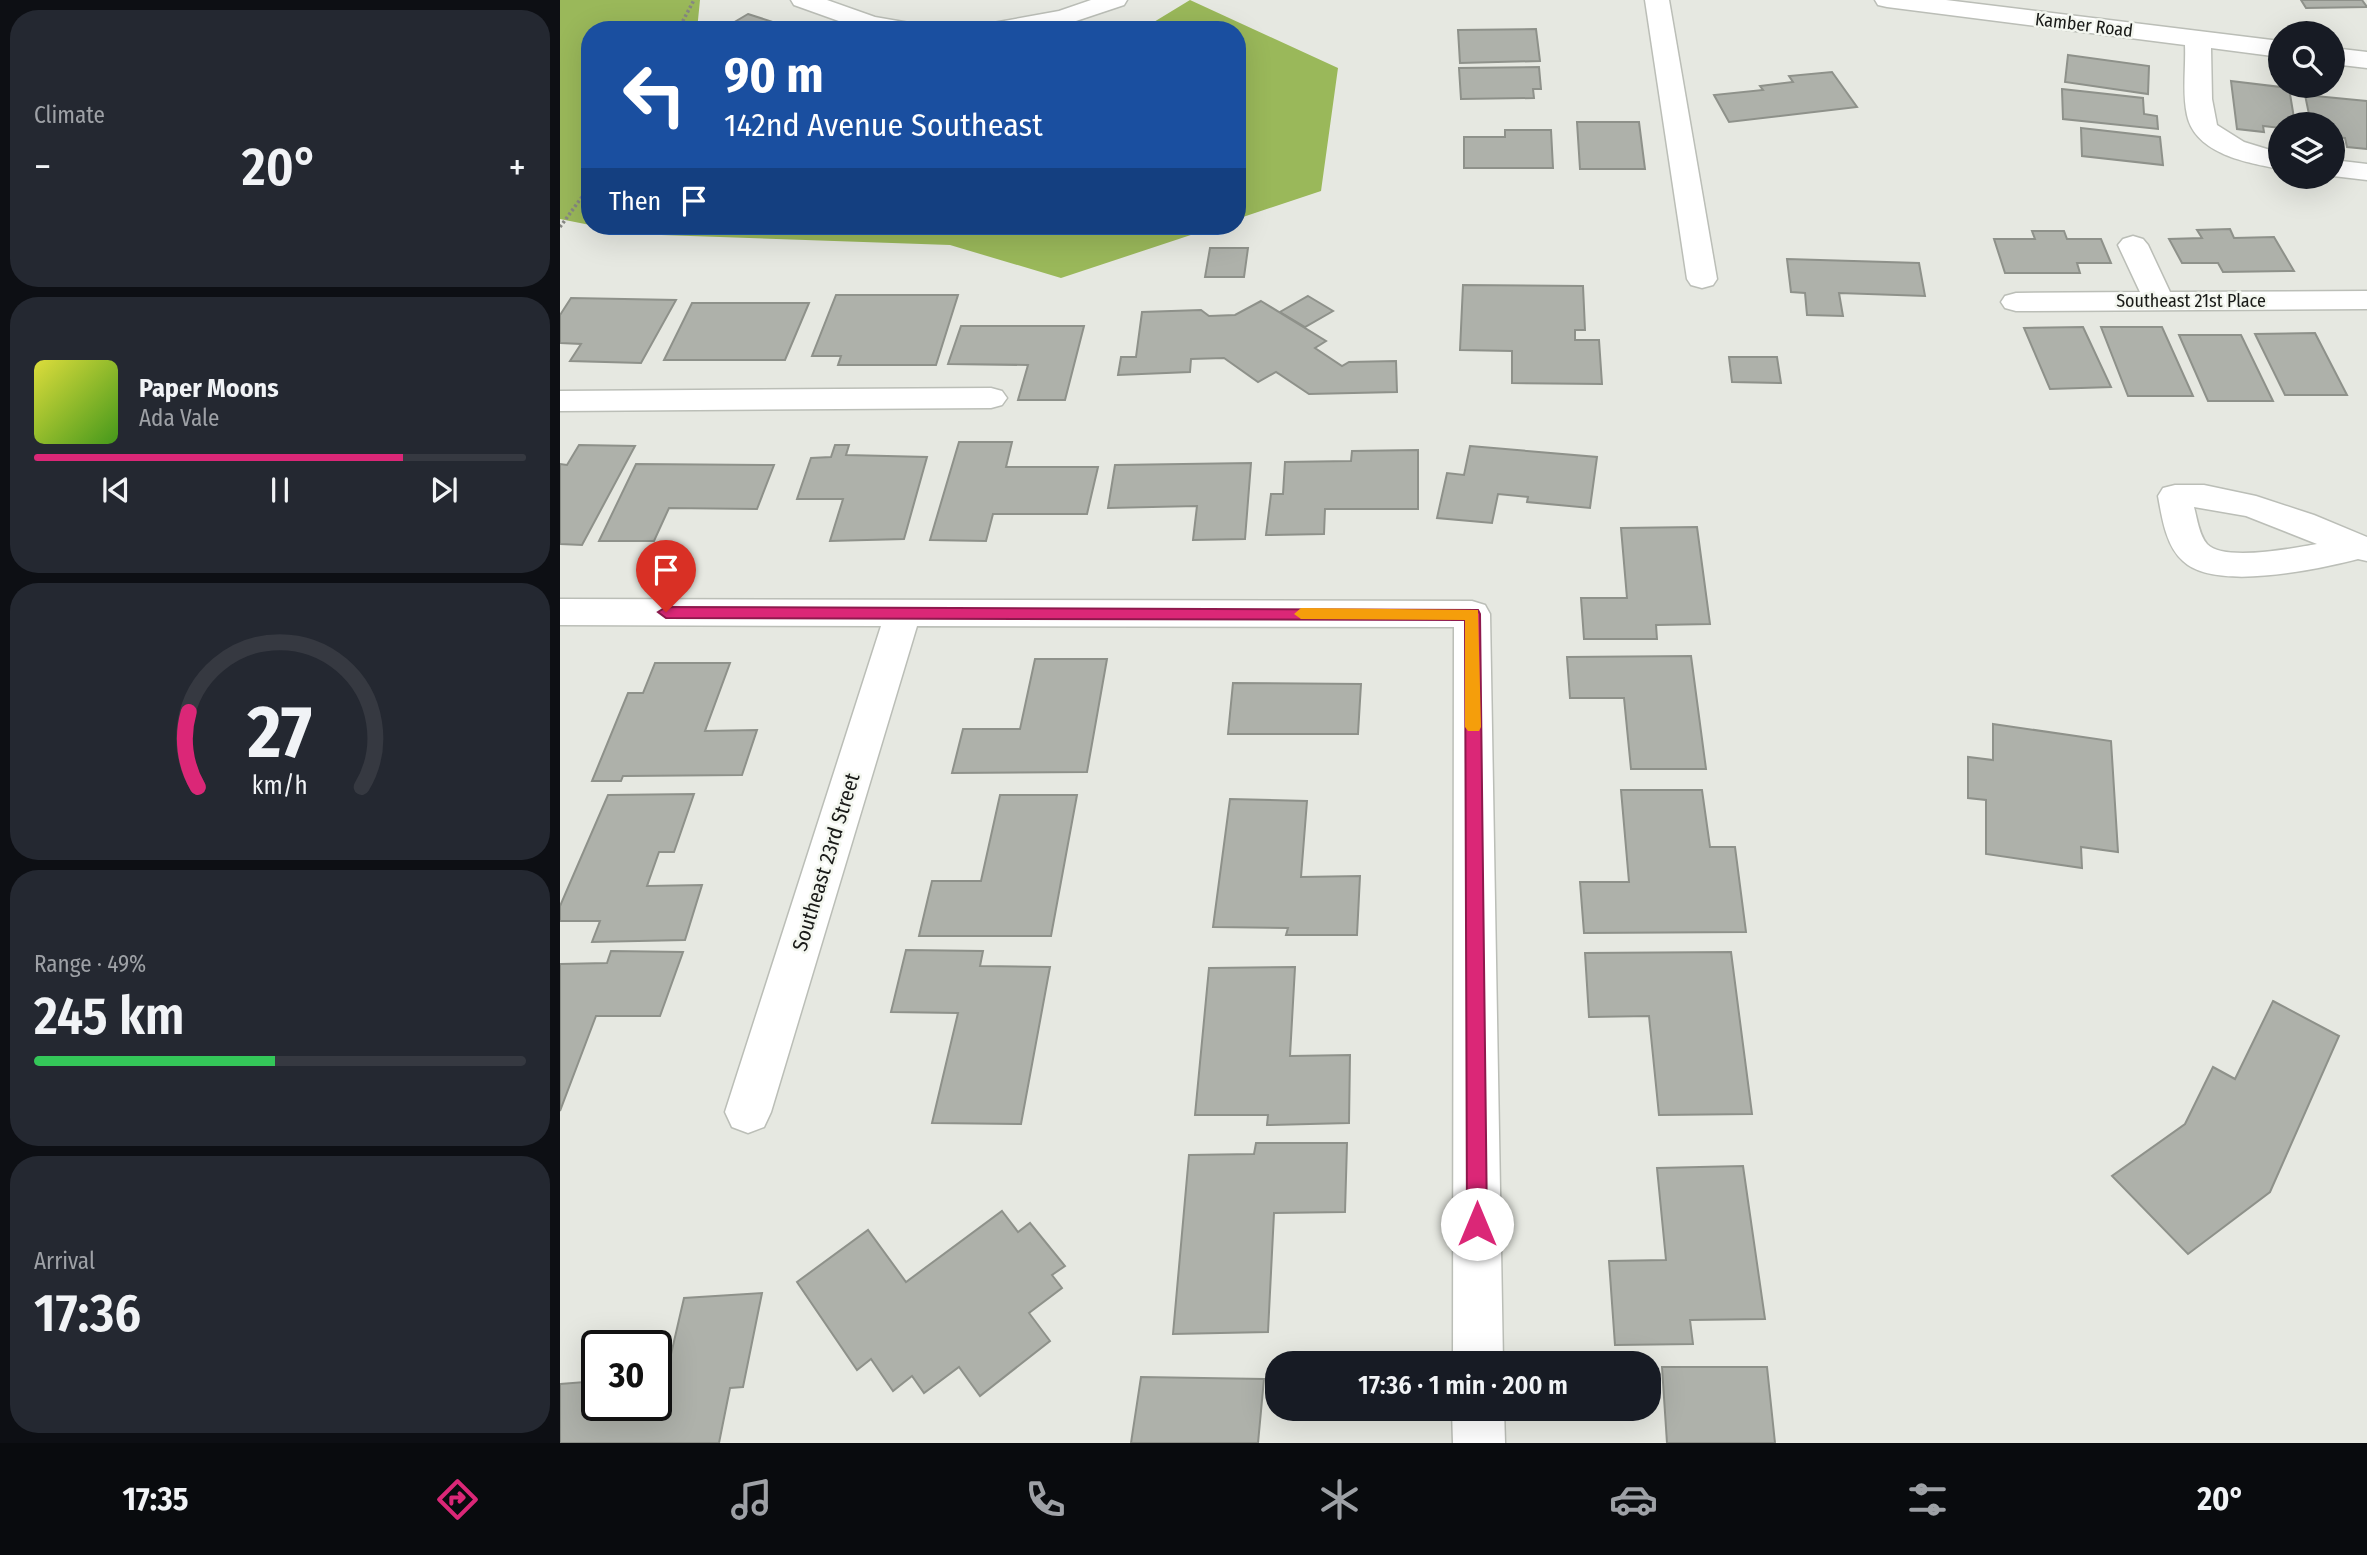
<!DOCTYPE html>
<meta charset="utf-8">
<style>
body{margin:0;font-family:"Fira Sans Condensed",sans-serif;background:#242831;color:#f1f3f6;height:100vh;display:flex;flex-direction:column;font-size:26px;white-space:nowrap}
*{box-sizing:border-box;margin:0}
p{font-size:23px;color:#9ea1a6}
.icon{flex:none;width:38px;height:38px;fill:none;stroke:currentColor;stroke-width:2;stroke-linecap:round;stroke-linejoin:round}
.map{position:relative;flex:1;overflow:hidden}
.drawer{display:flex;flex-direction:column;gap:10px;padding:10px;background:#0d0f14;width:560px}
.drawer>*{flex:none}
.hud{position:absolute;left:21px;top:21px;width:665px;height:214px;border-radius:28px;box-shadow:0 7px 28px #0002;background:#1a4fa0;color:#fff;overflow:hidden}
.controls{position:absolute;left:1708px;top:21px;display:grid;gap:14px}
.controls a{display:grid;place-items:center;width:77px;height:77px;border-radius:50%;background:#171b24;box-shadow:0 7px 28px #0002;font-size:35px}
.speed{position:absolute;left:21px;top:1330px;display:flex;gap:14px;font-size:35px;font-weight:700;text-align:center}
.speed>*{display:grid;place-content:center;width:91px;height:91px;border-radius:50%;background:#171b24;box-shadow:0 7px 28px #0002;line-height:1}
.speed .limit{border:4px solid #111;border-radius:10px;background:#fff;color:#111}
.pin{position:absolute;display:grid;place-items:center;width:60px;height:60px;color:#fff;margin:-72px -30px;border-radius:50% 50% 50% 0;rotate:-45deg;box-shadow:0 0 7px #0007}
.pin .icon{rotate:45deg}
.me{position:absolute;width:77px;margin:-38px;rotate:0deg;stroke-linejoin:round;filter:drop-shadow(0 0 5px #0008)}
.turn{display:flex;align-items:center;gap:24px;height:147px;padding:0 28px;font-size:32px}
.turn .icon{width:91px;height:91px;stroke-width:2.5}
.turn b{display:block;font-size:49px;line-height:60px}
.then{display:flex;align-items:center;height:66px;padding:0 28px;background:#0003;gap:14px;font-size:26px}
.big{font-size:52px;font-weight:600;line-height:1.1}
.drawer .card{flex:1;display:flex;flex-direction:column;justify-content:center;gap:10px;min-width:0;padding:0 24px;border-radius:28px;background:#242831}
.drawer .dial{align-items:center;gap:0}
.dial svg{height:182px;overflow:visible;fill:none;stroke:#363941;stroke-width:7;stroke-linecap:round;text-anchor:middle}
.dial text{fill:#f1f3f6;stroke:none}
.song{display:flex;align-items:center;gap:21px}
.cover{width:84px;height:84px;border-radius:10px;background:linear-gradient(135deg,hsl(60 70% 55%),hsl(100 70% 35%))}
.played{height:7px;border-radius:4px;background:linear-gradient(90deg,#db2777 75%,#363941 75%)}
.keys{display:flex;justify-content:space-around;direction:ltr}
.heat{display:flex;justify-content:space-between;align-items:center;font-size:38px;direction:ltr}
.charge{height:10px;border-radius:5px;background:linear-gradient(90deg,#34c759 49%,#363941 0)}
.trip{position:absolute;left:705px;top:1351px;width:396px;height:70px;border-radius:28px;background:#171b24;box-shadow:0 7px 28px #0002;font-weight:600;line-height:70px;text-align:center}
.menu{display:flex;height:112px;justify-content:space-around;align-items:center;background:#090b0e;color:#9ea1a6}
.menu .icon{width:49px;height:49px}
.menu .on{color:#db2777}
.menu b{font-size:32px;color:#f1f3f6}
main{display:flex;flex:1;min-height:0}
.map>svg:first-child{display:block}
.forest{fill:#9ab85a}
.building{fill:#aeb1aa;stroke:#8e918a;stroke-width:2}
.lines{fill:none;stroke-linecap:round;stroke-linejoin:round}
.minor-casing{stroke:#bbbeb7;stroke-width:3}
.path{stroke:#868783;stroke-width:3.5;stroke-dasharray:2.5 2.5;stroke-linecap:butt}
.minor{fill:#fff;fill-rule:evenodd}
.route{fill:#db2777;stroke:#8e194d;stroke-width:2}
.slow{fill:#f59e0b}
.labels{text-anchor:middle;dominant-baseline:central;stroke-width:5;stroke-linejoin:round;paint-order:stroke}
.far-street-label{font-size:18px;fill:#191a18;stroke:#f3f6ef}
.street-label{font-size:21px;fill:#191a18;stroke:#f3f6ef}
</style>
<main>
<section class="drawer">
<div class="card"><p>Climate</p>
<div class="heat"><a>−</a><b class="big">20°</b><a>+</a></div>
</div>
<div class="card">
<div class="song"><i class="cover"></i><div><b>Paper Moons</b><p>Ada Vale</p></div></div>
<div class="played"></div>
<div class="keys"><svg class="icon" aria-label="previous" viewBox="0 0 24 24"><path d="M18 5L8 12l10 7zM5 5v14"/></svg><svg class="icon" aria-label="pause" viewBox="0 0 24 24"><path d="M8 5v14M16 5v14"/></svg><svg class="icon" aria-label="next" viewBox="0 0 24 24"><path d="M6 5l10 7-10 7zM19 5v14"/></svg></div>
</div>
<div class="card dial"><svg viewBox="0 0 100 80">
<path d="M14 69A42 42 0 1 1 86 69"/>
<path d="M14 69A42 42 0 0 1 10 36" stroke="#db2777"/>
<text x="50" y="56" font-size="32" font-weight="700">27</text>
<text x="50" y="72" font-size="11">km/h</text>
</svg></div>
<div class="card"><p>Range · 49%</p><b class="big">245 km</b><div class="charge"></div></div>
<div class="card"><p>Arrival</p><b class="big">17:36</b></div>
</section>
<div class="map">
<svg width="1807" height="1443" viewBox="0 0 1807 1443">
<rect width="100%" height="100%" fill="#e6e8e1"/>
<g class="forest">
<path d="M0,0H140L137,30H30V225L0,219Z"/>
<path d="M630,0L778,68L761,191L677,219V30L584,28Z"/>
<path d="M33,226H658L501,278L390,245L72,234Z"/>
</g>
<g class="building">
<path d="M1741,0H1802L1807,7L1746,8Z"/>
<path d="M188,14L213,22L206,27L215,30H161Z"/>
<path d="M976,29L980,61L900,63L898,30Z"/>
<path d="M1508,55L1589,66L1588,94L1505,82Z"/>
<path d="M979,67L981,89H973L974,98L901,99L899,68Z"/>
<path d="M1272,72L1297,107L1169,122L1154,95L1203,90L1200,86L1233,82L1229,76Z"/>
<path d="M1671,81L1729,88L1735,124H1720V128L1703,126L1704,132L1677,129Z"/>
<path d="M1502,89L1583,98L1584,114L1597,116L1598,129L1503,119Z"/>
<path d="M1745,95L1807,101V149L1787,147L1785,138L1773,137V124H1751Z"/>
<path d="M1017,122H1079L1085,169H1020Z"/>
<path d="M1521,128L1600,137L1603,165L1522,156Z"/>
<path d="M945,130H991L993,168H904V137H945Z"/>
<path d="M1670,229L1674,238L1714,237L1734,271L1663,272L1658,263H1622L1609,239L1642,238L1637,230Z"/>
<path d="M1472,231H1504L1507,239H1541L1551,263H1517L1520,273H1445L1434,239H1475Z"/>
<path d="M650,248H688L684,277H645Z"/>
<path d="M1227,259L1359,263L1365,296L1279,293L1283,316L1247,315L1245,293L1231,292Z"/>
<path d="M903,285L1023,286L1025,330H1015V340H1039L1042,384L952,383V351L900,350Z"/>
<path d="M276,295H398L376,365H278L281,356H252Z"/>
<path d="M748,296L773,311L745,327L720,312Z"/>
<path d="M11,298L116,300L81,363L10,361L21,344L0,343V315Z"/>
<path d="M701,301L766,341L755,348L782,366L789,362L836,361L837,392L749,394L716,372L698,382L664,358L631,359L630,372L558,375L561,357H576L582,312L641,310L649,316L675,315Z"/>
<path d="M132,303H249L225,360H104Z"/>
<path d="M401,326H524L505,400H458L468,365L388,364Z"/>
<path d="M1523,327L1551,387L1490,389L1464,328Z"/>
<path d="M1541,327H1602L1633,396H1568Z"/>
<path d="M1755,333L1787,395H1725L1695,334Z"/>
<path d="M1619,335H1681L1713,401H1648Z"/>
<path d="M1169,357H1217L1221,383L1172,382Z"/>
<path d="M399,442H452L446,467H538L527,514H433L426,541L370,540Z"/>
<path d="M19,445L75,446L22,545L0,544V464L7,465Z"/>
<path d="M275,445H289L286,455L367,457L344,539L270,541L283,499H237L251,458L271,457Z"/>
<path d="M910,446L1037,457L1030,508L967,502L968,497L938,494L932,523L877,518L887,473L904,475Z"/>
<path d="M858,450V509H765L764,534L706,535L711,494H723L725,462L791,461L792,451Z"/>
<path d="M691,463L685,539L633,540L637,506L548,508L555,465Z"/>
<path d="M76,464L214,465L197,509L109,508L94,541H39Z"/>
<path d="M1137,527L1150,624L1096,625L1097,639H1024L1021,598H1067L1061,528Z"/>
<path d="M1131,656L1146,769H1071L1064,698H1010L1007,657Z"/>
<path d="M475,659H547L527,772L392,773L403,729H460Z"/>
<path d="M95,663H170L145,731L197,730L182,775L63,776L61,781H32L68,693H83Z"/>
<path d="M673,683L801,684L798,734H668Z"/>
<path d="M1433,724L1551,741L1558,852L1521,847L1522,868L1426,854V800L1408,798V757L1433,760Z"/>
<path d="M1061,790H1142L1150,847H1175L1186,932L1024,933L1020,882H1069Z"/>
<path d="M134,794L114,852H99L87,886L142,885L125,940L32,942L40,921H0V906L48,795Z"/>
<path d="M440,795H517L491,936H359L372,881H421Z"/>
<path d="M670,799L747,801L741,877L800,876L797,935H726L728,928L653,927Z"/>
<path d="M346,950L423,951L420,966L490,967L461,1124L372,1123L398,1013L331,1012Z"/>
<path d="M51,951L123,952L100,1016H36L0,1111V964L47,963Z"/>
<path d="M1171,952L1192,1114L1099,1115L1089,1016L1029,1017L1025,953Z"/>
<path d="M735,967L730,1056L790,1055L789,1123L707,1125L708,1115H635L649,968Z"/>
<path d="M1713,1001L1779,1036L1710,1192L1628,1254L1552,1176L1625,1124L1653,1067L1675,1079Z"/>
<path d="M696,1143H787L785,1212L714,1213L708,1332L613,1334L629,1155L694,1154Z"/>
<path d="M1183,1166L1205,1319L1130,1320L1133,1344L1055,1345L1049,1261L1106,1260L1097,1168Z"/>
<path d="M442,1211L458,1232L470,1223L505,1266L492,1275L502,1288L469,1313L490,1341L420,1396L399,1367L364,1393L352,1376L333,1391L311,1359L297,1370L237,1282L308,1230L346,1282Z"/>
<path d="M202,1293L183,1387L170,1388L159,1443H0V1384L37,1381V1405H96V1376H106L124,1298Z"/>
<path d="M1102,1367H1207L1215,1443H1107Z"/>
<path d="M581,1377L704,1379L698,1443H571Z"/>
</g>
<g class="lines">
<g class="minor-casing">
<g id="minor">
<path d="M231,0H267L315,17L361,25L364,30H304L234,5Z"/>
<path d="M531,0H567L564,5L504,25L478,30H419L422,25L499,11Z"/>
<path d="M1085,0H1109L1157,279L1153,285L1142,288L1131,285L1127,279Z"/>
<path d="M1315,0H1386L1720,41V57L1651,48L1652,99L1657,125L1684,142L1720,153V169C1688,163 1635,154 1627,115C1622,92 1626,68 1625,45L1327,7L1318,5Z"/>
<path d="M1773,48L1807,52V68L1773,64Z"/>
<path d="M1773,160L1807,164V180L1773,176Z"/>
<path d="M1573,236L1583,239L1588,245L1610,292L1807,291V309L1456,311L1445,308L1441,302L1445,296L1456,293L1580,292L1558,245L1563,239Z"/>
<path d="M431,388L442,391L447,398L442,405L431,408L0,411V391Z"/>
<path d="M1615,485H1644L1696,496L1754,515L1807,537V561L1798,559C1759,569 1655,592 1623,561C1606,546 1602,518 1598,496L1603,488ZM1634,507L1686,516L1757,544C1734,548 1664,562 1647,544C1639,535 1637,518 1634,507Z"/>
<path d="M0,599L912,601L925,605L930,614L943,1363H893L894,627L357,626L211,1112L204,1127L188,1133L172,1127L165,1112L321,626L0,625Z"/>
<path d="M892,1409H944L945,1443H893Z"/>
</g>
</g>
<g class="path">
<path d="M118,30L134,0"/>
<path d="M0,227L30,186"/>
</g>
<use href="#minor" class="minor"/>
</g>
<path class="route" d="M106,607L918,610L920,614L927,1224L924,1231L917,1234L910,1231L907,1224L905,620L106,618L98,612Z"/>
<path class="slow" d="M741,608L918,610L921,727L919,731H908L905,727V620L741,619L734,614Z"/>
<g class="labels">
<g class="far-street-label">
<text transform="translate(1524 25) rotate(7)">Kamber Road</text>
<text x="1631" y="301">Southeast 21st Place</text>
</g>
<g class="street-label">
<text transform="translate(266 862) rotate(-73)">Southeast 23rd Street</text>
</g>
</g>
</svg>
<div class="controls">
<a><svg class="icon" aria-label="search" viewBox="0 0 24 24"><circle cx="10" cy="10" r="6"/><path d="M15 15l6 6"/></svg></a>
<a><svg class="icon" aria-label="layers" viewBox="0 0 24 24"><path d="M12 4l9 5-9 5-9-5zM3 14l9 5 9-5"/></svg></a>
</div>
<div class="speed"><div class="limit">30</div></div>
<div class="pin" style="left:106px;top:612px;background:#d93025"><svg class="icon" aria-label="arrive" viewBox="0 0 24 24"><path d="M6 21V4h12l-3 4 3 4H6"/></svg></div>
<svg class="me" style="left:917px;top:1224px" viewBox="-20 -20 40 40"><circle r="19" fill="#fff"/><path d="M0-13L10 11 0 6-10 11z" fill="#db2777"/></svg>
<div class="trip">17:36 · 1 min · 200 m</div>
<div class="hud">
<div class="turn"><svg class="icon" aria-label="left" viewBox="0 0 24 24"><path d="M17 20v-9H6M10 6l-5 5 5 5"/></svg><div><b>90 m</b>142nd Avenue Southeast</div></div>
<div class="then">Then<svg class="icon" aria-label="arrive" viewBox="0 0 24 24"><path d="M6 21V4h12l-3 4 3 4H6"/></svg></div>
</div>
</div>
</main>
<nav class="menu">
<b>17:35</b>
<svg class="icon on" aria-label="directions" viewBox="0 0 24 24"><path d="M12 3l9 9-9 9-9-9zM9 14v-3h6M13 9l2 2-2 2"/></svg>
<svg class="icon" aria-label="music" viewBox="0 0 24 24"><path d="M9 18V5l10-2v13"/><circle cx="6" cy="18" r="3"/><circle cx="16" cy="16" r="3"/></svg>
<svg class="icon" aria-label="phone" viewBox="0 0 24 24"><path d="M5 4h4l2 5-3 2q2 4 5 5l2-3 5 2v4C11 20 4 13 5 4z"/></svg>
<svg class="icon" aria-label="climate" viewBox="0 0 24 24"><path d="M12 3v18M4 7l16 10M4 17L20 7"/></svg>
<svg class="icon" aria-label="car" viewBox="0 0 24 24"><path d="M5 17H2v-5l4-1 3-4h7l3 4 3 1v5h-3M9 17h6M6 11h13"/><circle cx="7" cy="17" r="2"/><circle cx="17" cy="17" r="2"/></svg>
<svg class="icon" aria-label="filters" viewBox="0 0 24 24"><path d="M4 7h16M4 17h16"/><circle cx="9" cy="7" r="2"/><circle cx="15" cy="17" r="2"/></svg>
<b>20°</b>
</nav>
